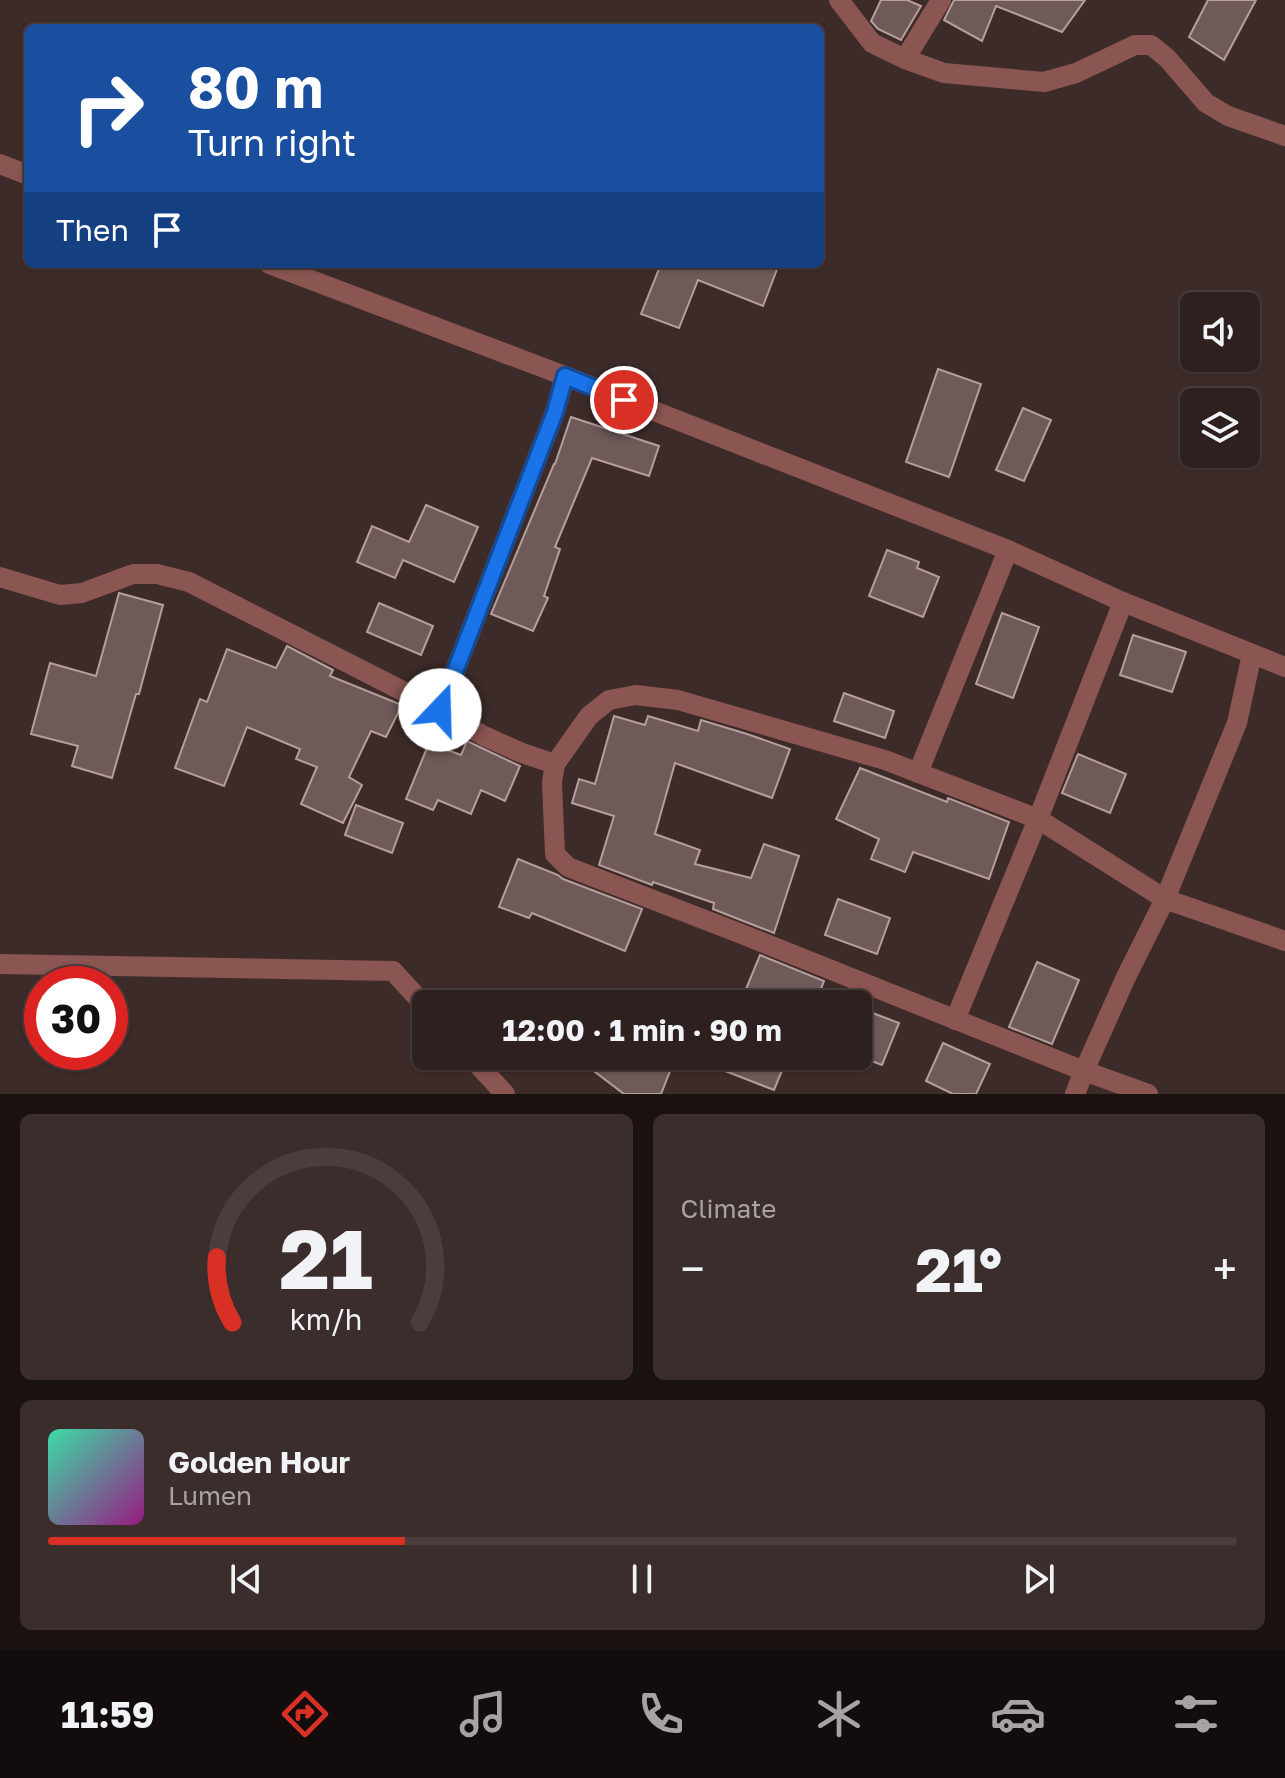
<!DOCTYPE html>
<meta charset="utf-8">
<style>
body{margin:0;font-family:"Golos Text",sans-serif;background:#3a2d2c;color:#f1f3f6;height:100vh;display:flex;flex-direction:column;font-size:30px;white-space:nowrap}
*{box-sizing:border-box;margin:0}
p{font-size:26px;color:#a7a3a4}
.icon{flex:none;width:44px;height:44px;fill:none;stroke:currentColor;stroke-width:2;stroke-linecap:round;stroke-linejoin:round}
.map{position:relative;height:1094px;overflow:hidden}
.panel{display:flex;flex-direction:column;gap:20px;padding:20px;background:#191211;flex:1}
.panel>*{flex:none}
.guide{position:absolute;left:24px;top:24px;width:800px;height:244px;border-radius:12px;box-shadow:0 2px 6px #0004,0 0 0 2px #493e3d;background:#1a4fa0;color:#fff;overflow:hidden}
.tools{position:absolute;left:1180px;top:292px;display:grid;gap:16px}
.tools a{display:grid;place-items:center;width:80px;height:80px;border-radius:12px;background:#2e201f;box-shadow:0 2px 6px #0004,0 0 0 2px #493e3d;font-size:40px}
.speed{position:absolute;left:24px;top:966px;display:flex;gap:16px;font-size:40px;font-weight:700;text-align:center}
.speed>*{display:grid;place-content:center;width:104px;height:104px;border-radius:50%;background:#2e201f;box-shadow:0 2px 6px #0004,0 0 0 2px #493e3d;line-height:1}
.speed .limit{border:12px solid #d22;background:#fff;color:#111}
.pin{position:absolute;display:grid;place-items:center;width:68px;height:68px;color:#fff;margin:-34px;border:4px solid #fff;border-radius:50%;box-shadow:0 2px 8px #0007}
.me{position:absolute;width:88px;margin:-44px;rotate:21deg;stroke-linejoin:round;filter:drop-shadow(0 0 6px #0008)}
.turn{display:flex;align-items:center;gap:28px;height:168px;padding:0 32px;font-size:36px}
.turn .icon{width:104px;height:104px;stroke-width:2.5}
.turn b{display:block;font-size:56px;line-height:68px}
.then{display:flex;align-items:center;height:76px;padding:0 32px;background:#0003;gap:16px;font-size:30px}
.big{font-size:60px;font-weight:700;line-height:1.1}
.panel .tile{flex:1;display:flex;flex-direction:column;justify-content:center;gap:12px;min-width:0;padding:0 28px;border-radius:12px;background:#3a2d2c}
.panel .dial{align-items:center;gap:0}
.dial svg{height:208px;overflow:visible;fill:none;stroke:#493e3d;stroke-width:7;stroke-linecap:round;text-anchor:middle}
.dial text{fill:#f1f3f6;stroke:none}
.song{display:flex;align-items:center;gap:24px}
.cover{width:96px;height:96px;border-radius:12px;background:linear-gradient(135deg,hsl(160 70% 55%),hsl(310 70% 35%))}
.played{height:8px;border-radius:4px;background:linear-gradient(90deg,#d93025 30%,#493e3d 30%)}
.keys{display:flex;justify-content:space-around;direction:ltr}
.heat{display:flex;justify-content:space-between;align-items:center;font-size:44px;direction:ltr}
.panel .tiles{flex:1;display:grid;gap:20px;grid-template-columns:1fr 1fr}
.tile:last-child{grid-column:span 2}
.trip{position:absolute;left:412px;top:990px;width:460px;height:80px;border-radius:12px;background:#2e201f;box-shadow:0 2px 6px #0004,0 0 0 2px #493e3d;font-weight:700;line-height:80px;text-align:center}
.tab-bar{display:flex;height:128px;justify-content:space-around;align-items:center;background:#120d0c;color:#a7a3a4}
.tab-bar .icon{width:56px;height:56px}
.tab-bar .selected{color:#d93025}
.tab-bar b{font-size:36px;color:#f1f3f6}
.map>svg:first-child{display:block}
.building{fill:#6e5a58;stroke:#b59e9c;stroke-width:2}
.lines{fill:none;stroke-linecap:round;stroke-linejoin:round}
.minor{stroke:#8b5551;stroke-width:20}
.route-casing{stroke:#114b97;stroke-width:20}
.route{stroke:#1a73e8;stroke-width:14}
</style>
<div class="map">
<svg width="1285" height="1094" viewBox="0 0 1285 1094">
<rect width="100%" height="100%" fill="#3d2b29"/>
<g class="building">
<path d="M881,0H907L921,6L901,40L878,29L871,21Z"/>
<path d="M954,0H1085L1062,32L996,6L982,41L944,20Z"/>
<path d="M1208,0H1256L1224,60L1189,37Z"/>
<path d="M661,264H779L763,306L698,280L679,328L641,314Z"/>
<path d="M938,369L981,384L949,477L906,462Z"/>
<path d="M1023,408L1051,420L1024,481L996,470Z"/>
<path d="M571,417L659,446L649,476L592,458L555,547L560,549L544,596L548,598L533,631L491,614L554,464H555Z"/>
<path d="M426,505L478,527L454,582L403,560L395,578L357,562L372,526L409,542Z"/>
<path d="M887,550L919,562L917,568L939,577L923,617L869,596Z"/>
<path d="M119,593L163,605L139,694H136L112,778L72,766L78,746L31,734L50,663L96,676Z"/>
<path d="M379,603L433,626L421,655L367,632Z"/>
<path d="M1002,613L1039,627L1013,698L976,684Z"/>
<path d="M1133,635L1186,652L1172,692L1120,675Z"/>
<path d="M287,646L333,670L330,676L402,705L386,737L371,731L349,777L362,785L343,823L301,804L317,767L296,759L300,749L247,727L224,786L175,768L200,699L207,702L227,649L276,668Z"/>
<path d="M844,693L894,711L885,738L834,721Z"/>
<path d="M614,716L645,725L648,716L698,731L701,720L747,734L790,749L772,798L675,763L655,834L700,850L695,864L751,878L764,844L799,856L774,933L713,909L714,903L653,882L652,885L599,865L614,816L572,803L579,779L595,784Z"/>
<path d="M467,741L520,766L505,801L481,790L471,814L438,800L433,810L406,799L429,743L461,755Z"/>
<path d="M1078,754L1126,774L1110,813L1062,793Z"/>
<path d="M860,768L947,802L948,798L1009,822L989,879L913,852L905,872L871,859L879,839L836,819Z"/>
<path d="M356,805L403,823L392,853L345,835Z"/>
<path d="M518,859L558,875L563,879L642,909L625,951L532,913L529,918L499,907Z"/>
<path d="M838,899L890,918L877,954L825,935Z"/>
<path d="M760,955L824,981L815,1004H760L763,996L746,989Z"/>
<path d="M1037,962L1079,980L1052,1044L1009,1027Z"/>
<path d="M870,1012L899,1023L882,1065L858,1056V1043Z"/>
<path d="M943,1043L990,1064L976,1094H953L926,1081Z"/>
<path d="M574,1056H676L661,1094H624Z"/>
<path d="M692,1056H788L774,1090L692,1058Z"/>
</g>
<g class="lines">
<g class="minor">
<path d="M839,0L872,43L905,59L944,73L1044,82L1076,73L1135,45H1151L1167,58L1206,103L1228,116L1285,136"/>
<path d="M905,59L941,0"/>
<path d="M0,164L28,175"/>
<path d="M269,264L565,376L1008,550L1123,602L1285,667"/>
<path d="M0,577L60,595L82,593L133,574H157L189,582L440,710L484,736L522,753L555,764L552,782L555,854L568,867L739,933L1084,1071L1148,1094"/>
<path d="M440,710L555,412L565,376"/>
<path d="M555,764L589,716L609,700L636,695L678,700L885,760L1038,819L1165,899L1285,941"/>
<path d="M918,773L1008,550"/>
<path d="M0,964L393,971L426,1007"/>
<path d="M955,1020L1038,819L1123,602"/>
<path d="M470,1056L505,1094"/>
<path d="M1075,1094L1084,1071L1126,977L1165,899L1237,723L1252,654"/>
</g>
</g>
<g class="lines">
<g class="route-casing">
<path id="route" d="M440,710L555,412L565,376L624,400"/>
</g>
<use href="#route" class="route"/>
</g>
</svg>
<div class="tools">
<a><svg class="icon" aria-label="sound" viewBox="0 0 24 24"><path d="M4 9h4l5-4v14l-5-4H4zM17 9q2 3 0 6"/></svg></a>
<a><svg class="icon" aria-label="layers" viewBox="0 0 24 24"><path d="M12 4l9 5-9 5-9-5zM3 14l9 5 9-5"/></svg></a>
</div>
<div class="speed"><div class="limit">30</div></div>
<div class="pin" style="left:624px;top:400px;background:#d93025"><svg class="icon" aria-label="arrive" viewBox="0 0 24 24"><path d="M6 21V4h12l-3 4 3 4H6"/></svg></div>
<svg class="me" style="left:440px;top:710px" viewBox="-20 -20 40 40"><circle r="19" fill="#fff"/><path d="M0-13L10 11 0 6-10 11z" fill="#1a73e8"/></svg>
<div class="trip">12:00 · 1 min · 90 m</div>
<div class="guide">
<div class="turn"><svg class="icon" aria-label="right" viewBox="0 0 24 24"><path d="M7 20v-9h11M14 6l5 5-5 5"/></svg><div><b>80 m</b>Turn right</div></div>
<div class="then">Then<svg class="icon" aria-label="arrive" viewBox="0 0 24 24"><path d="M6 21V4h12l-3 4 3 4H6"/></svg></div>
</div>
</div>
<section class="panel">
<div class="tiles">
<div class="tile dial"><svg viewBox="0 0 100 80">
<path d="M14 69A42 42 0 1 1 86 69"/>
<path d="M14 69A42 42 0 0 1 8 44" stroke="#d93025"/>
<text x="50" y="56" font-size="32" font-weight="700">21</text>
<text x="50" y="72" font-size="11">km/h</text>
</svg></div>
<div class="tile"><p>Climate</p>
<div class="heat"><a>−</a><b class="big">21°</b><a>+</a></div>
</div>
<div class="tile">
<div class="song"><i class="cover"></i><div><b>Golden Hour</b><p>Lumen</p></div></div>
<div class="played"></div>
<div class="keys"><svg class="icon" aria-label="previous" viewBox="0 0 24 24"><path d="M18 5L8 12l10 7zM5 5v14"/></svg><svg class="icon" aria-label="pause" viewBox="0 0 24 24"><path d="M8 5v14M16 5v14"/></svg><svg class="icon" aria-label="next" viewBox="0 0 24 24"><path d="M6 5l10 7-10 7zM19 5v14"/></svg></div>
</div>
</div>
</section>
<nav class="tab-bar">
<b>11:59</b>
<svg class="icon selected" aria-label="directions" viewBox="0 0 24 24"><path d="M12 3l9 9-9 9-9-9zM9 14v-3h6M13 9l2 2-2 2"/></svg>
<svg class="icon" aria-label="music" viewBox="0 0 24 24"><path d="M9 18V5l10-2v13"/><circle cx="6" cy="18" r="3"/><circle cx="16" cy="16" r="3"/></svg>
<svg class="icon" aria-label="phone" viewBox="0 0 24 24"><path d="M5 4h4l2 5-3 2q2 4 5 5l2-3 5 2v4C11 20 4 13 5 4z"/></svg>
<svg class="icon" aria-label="climate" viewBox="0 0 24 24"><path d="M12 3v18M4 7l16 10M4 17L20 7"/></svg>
<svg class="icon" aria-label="car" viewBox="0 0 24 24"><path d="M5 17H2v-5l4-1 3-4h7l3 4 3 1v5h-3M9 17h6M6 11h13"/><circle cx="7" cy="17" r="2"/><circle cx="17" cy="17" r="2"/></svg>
<svg class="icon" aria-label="filters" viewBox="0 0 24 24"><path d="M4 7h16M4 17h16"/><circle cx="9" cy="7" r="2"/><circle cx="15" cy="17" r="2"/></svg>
</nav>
